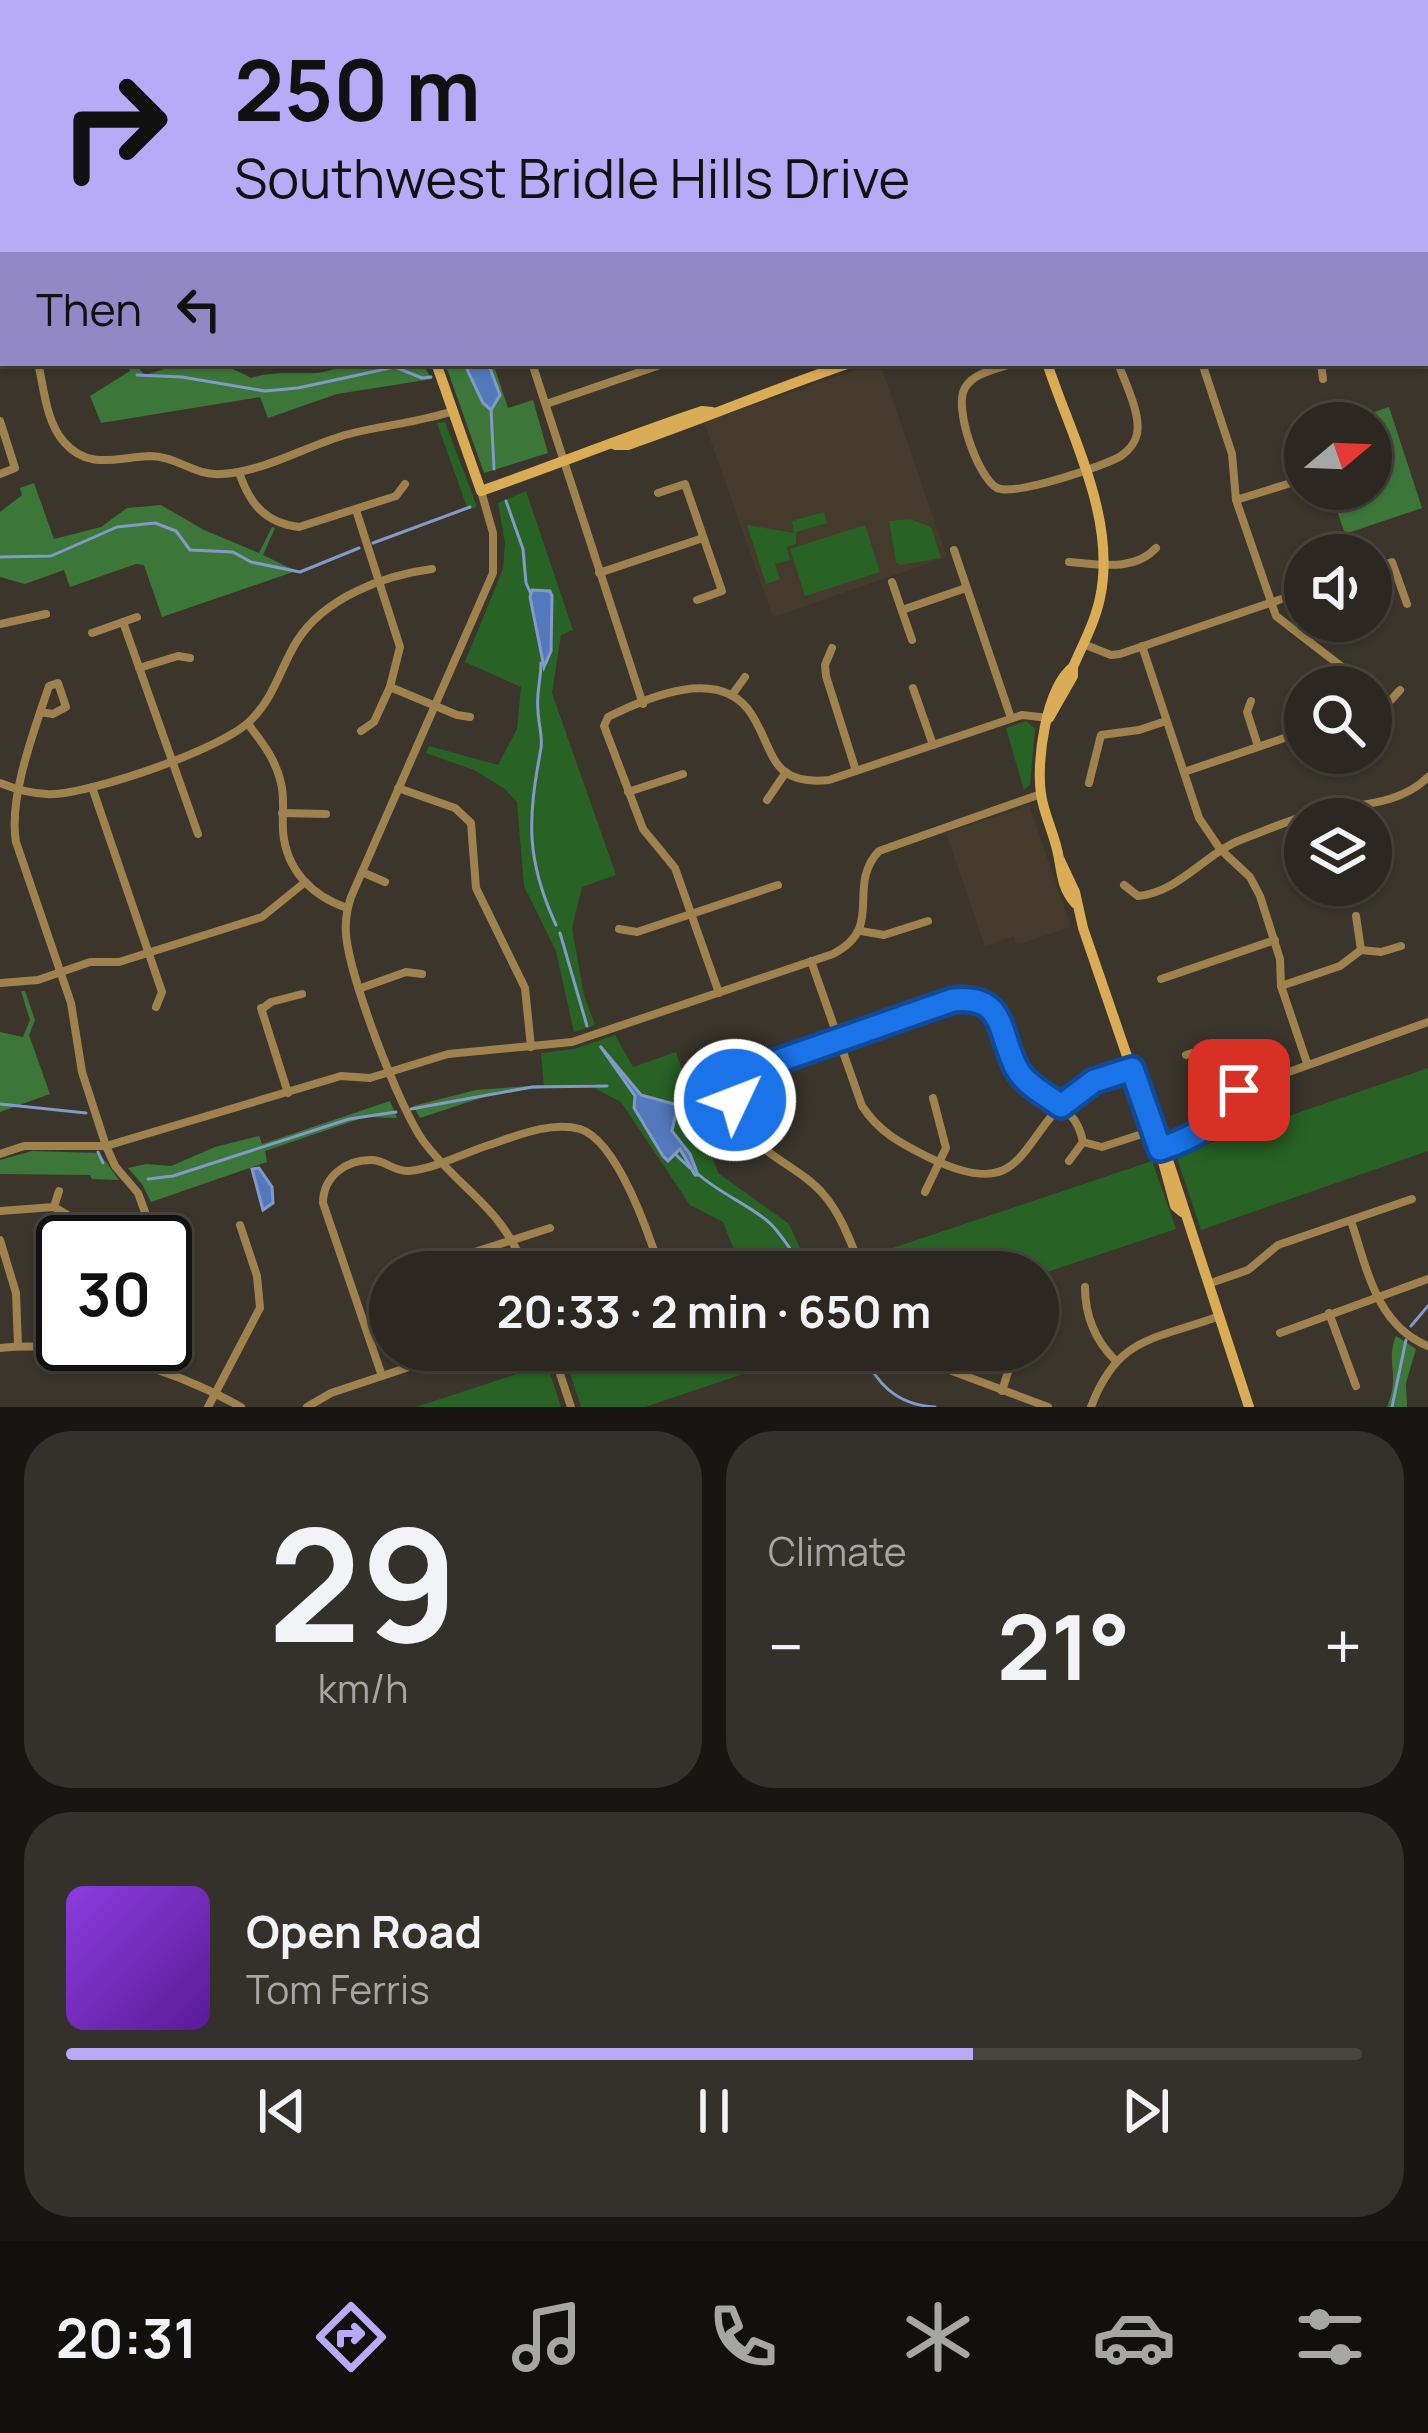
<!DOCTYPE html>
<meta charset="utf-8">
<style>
body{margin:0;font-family:Manrope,sans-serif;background:#34302a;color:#f1f3f6;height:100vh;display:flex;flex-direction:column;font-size:45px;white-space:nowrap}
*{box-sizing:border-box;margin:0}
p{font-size:39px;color:#a6a6a5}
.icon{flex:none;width:66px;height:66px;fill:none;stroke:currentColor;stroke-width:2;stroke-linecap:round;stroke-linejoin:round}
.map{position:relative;height:1407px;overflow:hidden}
.side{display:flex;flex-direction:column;gap:24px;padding:24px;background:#181612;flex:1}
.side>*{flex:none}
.top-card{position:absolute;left:0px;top:0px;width:1428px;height:366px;box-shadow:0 3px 9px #0004,0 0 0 3px #48443f;background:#b7abf7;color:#111;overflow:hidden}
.needle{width:78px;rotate:71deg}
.tools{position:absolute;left:1284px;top:402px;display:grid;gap:24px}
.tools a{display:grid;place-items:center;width:108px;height:108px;border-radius:50%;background:#2c2821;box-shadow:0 3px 9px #0004,0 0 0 3px #48443f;font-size:60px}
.speed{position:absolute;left:36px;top:1215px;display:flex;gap:24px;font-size:60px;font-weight:700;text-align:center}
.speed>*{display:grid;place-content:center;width:156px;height:156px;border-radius:50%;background:#2c2821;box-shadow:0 3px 9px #0004,0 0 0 3px #48443f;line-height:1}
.speed .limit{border:6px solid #111;border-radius:18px;background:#fff;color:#111}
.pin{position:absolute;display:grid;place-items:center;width:102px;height:102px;color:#fff;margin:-51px;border-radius:24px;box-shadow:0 6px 18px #0006}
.me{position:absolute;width:132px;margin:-66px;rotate:47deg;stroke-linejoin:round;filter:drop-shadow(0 0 9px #0008)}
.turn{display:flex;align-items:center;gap:42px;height:252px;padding:0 36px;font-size:54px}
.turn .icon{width:156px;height:156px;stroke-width:2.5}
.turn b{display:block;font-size:84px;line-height:102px}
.then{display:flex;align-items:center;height:114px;padding:0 36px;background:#0003;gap:24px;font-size:45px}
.big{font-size:90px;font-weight:700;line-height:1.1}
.side .tile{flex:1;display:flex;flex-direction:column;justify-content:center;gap:18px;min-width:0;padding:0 42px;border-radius:48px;background:#34302a}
.side .dial{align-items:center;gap:0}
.dial b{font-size:156px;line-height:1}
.song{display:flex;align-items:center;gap:36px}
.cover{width:144px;height:144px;border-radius:18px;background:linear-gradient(135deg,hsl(270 70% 55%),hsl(270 70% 35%))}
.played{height:12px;border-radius:6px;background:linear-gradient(90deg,#b7abf7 70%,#48443f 70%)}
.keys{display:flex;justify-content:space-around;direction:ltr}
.heat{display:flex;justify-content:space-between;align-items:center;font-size:66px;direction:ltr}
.side .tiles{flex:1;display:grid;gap:24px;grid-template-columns:1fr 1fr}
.tile:last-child{grid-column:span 2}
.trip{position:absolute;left:369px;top:1251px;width:690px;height:120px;border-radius:60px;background:#2c2821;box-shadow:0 3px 9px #0004,0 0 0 3px #48443f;font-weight:700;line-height:120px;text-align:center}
.tabs{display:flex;height:192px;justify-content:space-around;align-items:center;background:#12100d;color:#a6a6a5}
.tabs .icon{width:84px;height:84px}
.tabs .current{color:#b7abf7}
.tabs b{font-size:54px;color:#f1f3f6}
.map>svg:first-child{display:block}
.built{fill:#443b2c}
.green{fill:#286325}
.forest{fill:#3c7739}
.water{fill:#5478bc;stroke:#829ac8;stroke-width:3}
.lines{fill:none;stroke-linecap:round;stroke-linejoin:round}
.stream{stroke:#829ac8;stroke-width:3}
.street{stroke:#9f824e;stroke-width:8}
.secondary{stroke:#daac55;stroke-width:10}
.route-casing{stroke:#114b97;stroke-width:30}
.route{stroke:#1a73e8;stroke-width:21}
</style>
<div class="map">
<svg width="1428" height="1407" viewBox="0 0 1428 1407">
<rect width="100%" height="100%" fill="#3b352c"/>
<g class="built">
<path d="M875,363H880L947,557L773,617L704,422Z"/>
<path d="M1029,805L1071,927L1017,945L1014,936L985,946L946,833Z"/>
</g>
<g class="green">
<path d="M445,422L477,507L468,510L437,423Z"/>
<path d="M526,491L573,630L561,635L552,693L616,875L582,887L572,928L584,995L595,1025L574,1032L556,951L524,886L517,802L505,789L474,770L426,753L429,746L498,765L517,729L521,687L465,662L503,569L505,543L498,503Z"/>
<path d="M824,512L827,523L796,532V544L787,547L790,560L775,564L780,579L766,584L747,525L794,533L792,521Z"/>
<path d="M910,519L931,527L941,558L900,565L896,562L889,521Z"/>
<path d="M865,525L880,572L805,596L790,549Z"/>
<path d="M1026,721L1035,729L1030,785L1024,790L1006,728Z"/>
<path d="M615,1035L633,1067L676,1052L718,1173L789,1224L811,1272H743L723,1222L690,1205L621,1102L596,1089L595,1084L544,1088L541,1053L574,1049Z"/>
<path d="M1428,1068V1151L1201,1230L1176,1155Z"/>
<path d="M1152,1161L1176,1229L1038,1275V1272H872L866,1257Z"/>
<path d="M587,1350H815L645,1407H581L565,1357Z"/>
<path d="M547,1364L561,1407H416Z"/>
</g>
<g class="forest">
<path d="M128,363H134L145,375C188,361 208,354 251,378C271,371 295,374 317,373C327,372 336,367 345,367C371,366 396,363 422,363L432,379L337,394L268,418L260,397L101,423L90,396L130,371Z"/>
<path d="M445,363H493L508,408L533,400L548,453L484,473Z"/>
<path d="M1389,407L1422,508L1345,534L1331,493L1326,489H1371V423H1342Z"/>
<path d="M34,483L54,539L101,527L127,508L161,505L204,530L259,553L272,527L275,528L263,555L296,571L162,617L144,565L136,564L70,587L64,570L25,584L0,577V512L22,495L20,488Z"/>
<path d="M21,991H25L35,1020L29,1035L50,1094L0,1112V1032L23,1037L30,1020Z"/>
<path d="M543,1085L544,1088L499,1092L420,1118L413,1106L476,1090Z"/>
<path d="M390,1101L397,1118L365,1117L265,1151L267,1162L151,1202L142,1184L128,1168L146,1164L171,1166L215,1147L259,1136L262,1144Z"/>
<path d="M32,1151L99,1153L119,1180L92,1179L90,1175L0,1174V1160Z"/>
<path d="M1396,1336L1416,1349L1406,1383L1407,1407H1387C1401,1374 1385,1362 1396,1336Z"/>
</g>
<g class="water">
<path d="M464,363H488L500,395L491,410L483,403Z"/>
<path d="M532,590L550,591L552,596L551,651L544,667L530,597Z"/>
<path d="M600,1046L641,1095L678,1105L672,1131L690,1154L698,1175H695L680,1149L668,1161L663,1156L634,1108L635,1096Z"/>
<path d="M259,1168L272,1187L273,1203L263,1210L252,1169Z"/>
</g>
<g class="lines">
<g class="stream">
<path d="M279,0L288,3"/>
<path d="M447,368L458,363"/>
<path d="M137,375L182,377L265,391L298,388L395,367L422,378L431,377"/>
<path d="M491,409L494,469"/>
<path d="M506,501L523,549L526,583L531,594"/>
<path d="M373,543L470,507"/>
<path d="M0,557L51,556L117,527L155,523L176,531L190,550L233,552L251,562L300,572L359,548"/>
<path d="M541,663C541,679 536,695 538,710C538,722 543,737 541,748C528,818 525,858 556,925"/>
<path d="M560,933L587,1026"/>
<path d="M0,1104L86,1113"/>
<path d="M411,1109L532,1087L607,1086"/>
<path d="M98,1152L103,1163"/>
<path d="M675,1154L690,1168"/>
<path d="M698,1174C718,1192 743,1202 765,1219C784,1233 791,1257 810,1272"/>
<path d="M148,1179L173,1176L349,1119L396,1112"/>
<path d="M1411,1326L1428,1306"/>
<path d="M861,1350C876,1383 896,1405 935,1407"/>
<path d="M1392,1407L1406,1340"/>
</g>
<g class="street">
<path d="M84,0L85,3"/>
<path d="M122,0L127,3"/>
<path d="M311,0L312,3"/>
<path d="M468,0L469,3"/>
<path d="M643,0L644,3"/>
<path d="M1025,0L1026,3"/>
<path d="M1301,0L1302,3"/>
<path d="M402,3L413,0"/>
<path d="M1148,3L1156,0"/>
<path d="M1425,35H1428"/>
<path d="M1425,224H1428"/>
<path d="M1425,321H1428"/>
<path d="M38,363C44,388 46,422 64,442C89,471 118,457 150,456C176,456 195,476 221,474C263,472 304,447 345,435C381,425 417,423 453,411"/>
<path d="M532,363L643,704"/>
<path d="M1014,363C998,369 974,372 965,388C953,407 978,478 997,488C1015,496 1102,467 1121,456C1128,451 1135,443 1137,434C1141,413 1125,383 1118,363"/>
<path d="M1202,363L1232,454L1236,500L1276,616L1342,667L1353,687"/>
<path d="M1321,363L1323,379"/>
<path d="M546,404L666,363"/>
<path d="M0,421L15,468L0,474"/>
<path d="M239,472C249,503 265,523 299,527L396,496L405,484"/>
<path d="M481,491L493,533V573L351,897C347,909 345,921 346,934C349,976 399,1108 424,1142C462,1192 503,1207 526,1272"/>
<path d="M658,493L685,484L722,591L697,600"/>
<path d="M1236,500L1294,482L1305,485"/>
<path d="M356,510L400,647L390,687L374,722L361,731"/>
<path d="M954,550L1011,718"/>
<path d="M1069,562C1099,564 1134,572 1156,548"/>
<path d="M1371,569L1392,562L1407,604"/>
<path d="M599,573L703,538"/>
<path d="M892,582L912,640"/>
<path d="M902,610L966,588"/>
<path d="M123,622L198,834"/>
<path d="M0,624L46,614"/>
<path d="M92,633L137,617"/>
<path d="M1083,644L1111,655L1120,654L1305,591"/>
<path d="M1142,646L1199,818L1220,849L1250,877L1260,896L1280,959L1281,986L1307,1063"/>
<path d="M832,648L825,665L826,676L856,771"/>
<path d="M139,668L178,656L190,658"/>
<path d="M390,687L457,715L470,717"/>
<path d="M913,688L933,745"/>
<path d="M732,695L745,677"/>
<path d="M1251,701L1247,712L1258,746"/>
<path d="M1371,708L1390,701L1400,690"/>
<path d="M40,712L53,714L66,707L58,683L49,686C35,728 8,798 16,842L71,1003L82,1072L106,1146L115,1166L138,1193L156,1242"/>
<path d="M248,724C262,742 276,760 281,783C285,799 282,815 283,831C286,870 312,896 347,908"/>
<path d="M1184,772L1305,731"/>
<path d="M0,783C17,790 36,795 54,794C95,792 223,749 251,720C275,696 280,668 297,641C324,598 384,575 432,569"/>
<path d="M1089,783L1101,735L1139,730L1166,721"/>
<path d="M92,787L162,992L156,1007"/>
<path d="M398,788L455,808L471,823L476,888L525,988L531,1047"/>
<path d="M628,792L683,774"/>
<path d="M767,800L786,772"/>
<path d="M282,813L326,814"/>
<path d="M362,872L385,882"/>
<path d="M1124,885L1138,896C1180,892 1205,853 1243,839C1269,829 1296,817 1323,811C1359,804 1400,805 1428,777"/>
<path d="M1356,916L1361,950"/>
<path d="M619,929L637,932L778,885"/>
<path d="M861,931L884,935L928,921"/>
<path d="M1361,950L1381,952L1401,946"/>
<path d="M811,961L862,1106C879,1132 900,1143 928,1157C1024,1204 1017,1144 1071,1095C1088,1080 1111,1076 1132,1069"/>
<path d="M1161,979L1275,940"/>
<path d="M0,983L38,980L90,962H119L262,917L304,883"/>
<path d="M1281,986L1340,966L1361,950"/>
<path d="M361,988L406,972L422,974"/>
<path d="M719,993L675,868L643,829L604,726L608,717C648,697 721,665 752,715C775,752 770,786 829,780L1022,715L1049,718"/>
<path d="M986,995L982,1002C1005,1020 1004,1048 1018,1071C1038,1103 1075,1099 1083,1142L1102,1147L1139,1135"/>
<path d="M261,1008L288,1093"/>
<path d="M262,1009L271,1002L302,994"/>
<path d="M1186,1055L1217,1045L1239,1090"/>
<path d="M1160,1149L1193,1138L1212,1126L1239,1090L1428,1022"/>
<path d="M0,1154L24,1146H106L341,1076L370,1078L448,1054L572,1042L833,954C886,927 845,887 879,851L1041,794"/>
<path d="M1069,1161L1083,1142"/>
<path d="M925,1192L946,1148L933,1098"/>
<path d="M54,1207L59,1191"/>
<path d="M0,1211L54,1207L69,1216"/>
<path d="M1351,1221C1367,1268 1376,1325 1428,1346"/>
<path d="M0,1240L16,1293L18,1346"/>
<path d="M436,1258L450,1260L550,1228"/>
<path d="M165,1271V1300"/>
<path d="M683,1272L694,1264"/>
<path d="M863,1272C852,1247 843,1217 824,1195C804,1171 771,1159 750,1136C728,1112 733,1078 763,1066L954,1001L982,1002"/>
<path d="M1208,1284L1248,1270L1278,1245L1412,1199"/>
<path d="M1085,1287C1085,1315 1095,1340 1115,1360"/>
<path d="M1329,1313L1356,1386"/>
<path d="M1280,1333L1428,1279"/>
<path d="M0,1348C81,1340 171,1368 241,1407"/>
<path d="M552,1350L571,1407"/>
<path d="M928,1350L952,1371L1048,1407"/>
<path d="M146,1366L152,1344"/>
<path d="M382,1376L323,1203C323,1176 347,1159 373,1160C386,1161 395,1172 409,1171C434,1169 464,1153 489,1145C516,1136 551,1121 580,1129C618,1141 650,1237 661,1272"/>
<path d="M1002,1391L1012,1359L1008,1350"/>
<path d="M208,1407L260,1308L257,1276L240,1225"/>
<path d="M307,1407L331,1393L460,1350"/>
<path d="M1091,1407C1117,1337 1153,1340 1217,1317"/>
</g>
<g class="secondary">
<path d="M927,0L928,3"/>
<path d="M1425,154L1428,153"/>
<path d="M1425,163L1428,162"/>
<path d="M0,209L3,208"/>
<path d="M436,363L481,491C555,465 627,436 702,411L712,412"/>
<path d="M1047,363C1071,436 1117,519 1100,598C1095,622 1083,644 1073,667V676L1049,718"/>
<path d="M615,445H628C703,419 774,389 850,363"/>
<path d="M1073,667C1046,688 1036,761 1041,794C1044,816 1056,837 1059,859C1062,875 1063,890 1075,903"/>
<path d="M1060,860L1075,892L1083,928L1162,1158L1169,1163L1249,1407"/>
<path d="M1162,1158L1175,1206L1182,1212"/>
</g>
</g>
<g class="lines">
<g class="route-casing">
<path id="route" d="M735,1100L743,1078L752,1070L953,1000C1007,994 998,1035 1017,1069C1026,1085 1046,1095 1061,1106L1094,1081L1132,1069L1160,1149C1197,1137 1218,1123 1239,1090"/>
</g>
<use href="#route" class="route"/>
</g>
</svg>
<div class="tools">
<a><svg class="needle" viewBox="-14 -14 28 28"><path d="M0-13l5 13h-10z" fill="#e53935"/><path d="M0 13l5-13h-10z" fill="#a6a6a5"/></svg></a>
<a><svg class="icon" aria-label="sound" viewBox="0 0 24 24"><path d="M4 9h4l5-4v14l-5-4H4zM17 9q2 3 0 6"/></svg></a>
<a><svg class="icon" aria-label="search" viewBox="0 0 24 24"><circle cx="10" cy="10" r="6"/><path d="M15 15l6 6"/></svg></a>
<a><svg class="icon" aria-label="layers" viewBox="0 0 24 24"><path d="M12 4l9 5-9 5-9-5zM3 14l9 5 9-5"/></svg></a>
</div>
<div class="speed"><div class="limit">30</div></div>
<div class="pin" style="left:1239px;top:1090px;background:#d93025"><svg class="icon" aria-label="arrive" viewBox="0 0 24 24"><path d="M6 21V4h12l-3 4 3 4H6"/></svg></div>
<svg class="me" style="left:735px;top:1100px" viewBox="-20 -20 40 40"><circle r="17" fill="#1a73e8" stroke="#fff" stroke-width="3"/><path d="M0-11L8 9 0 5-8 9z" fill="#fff"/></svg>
<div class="trip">20:33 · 2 min · 650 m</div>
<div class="top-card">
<div class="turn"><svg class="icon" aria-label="right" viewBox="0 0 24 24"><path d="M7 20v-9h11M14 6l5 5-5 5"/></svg><div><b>250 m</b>Southwest Bridle Hills Drive</div></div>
<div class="then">Then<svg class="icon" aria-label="left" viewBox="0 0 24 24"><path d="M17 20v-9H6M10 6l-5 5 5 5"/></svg></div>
</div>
</div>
<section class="side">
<div class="tiles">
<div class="tile dial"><b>29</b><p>km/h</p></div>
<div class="tile"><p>Climate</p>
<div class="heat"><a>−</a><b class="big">21°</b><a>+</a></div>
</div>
<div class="tile">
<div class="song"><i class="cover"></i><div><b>Open Road</b><p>Tom Ferris</p></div></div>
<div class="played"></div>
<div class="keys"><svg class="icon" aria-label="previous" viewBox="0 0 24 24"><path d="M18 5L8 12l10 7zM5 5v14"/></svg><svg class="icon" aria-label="pause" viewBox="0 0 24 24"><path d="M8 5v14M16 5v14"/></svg><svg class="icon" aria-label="next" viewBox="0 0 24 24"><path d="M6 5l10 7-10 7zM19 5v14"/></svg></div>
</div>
</div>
</section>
<nav class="tabs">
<b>20:31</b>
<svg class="icon current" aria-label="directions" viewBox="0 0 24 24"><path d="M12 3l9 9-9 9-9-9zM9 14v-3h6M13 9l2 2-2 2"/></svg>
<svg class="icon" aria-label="music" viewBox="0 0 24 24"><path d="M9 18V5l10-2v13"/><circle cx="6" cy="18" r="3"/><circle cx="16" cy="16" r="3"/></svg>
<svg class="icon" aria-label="phone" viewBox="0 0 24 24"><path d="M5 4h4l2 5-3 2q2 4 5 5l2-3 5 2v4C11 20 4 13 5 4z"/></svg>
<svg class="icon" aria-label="climate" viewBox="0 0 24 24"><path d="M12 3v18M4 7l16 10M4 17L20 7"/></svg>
<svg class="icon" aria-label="car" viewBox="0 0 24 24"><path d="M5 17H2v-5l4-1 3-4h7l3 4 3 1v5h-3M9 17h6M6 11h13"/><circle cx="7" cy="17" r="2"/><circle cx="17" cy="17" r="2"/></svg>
<svg class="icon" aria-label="filters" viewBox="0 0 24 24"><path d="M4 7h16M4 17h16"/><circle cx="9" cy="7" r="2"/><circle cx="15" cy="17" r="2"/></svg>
</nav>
